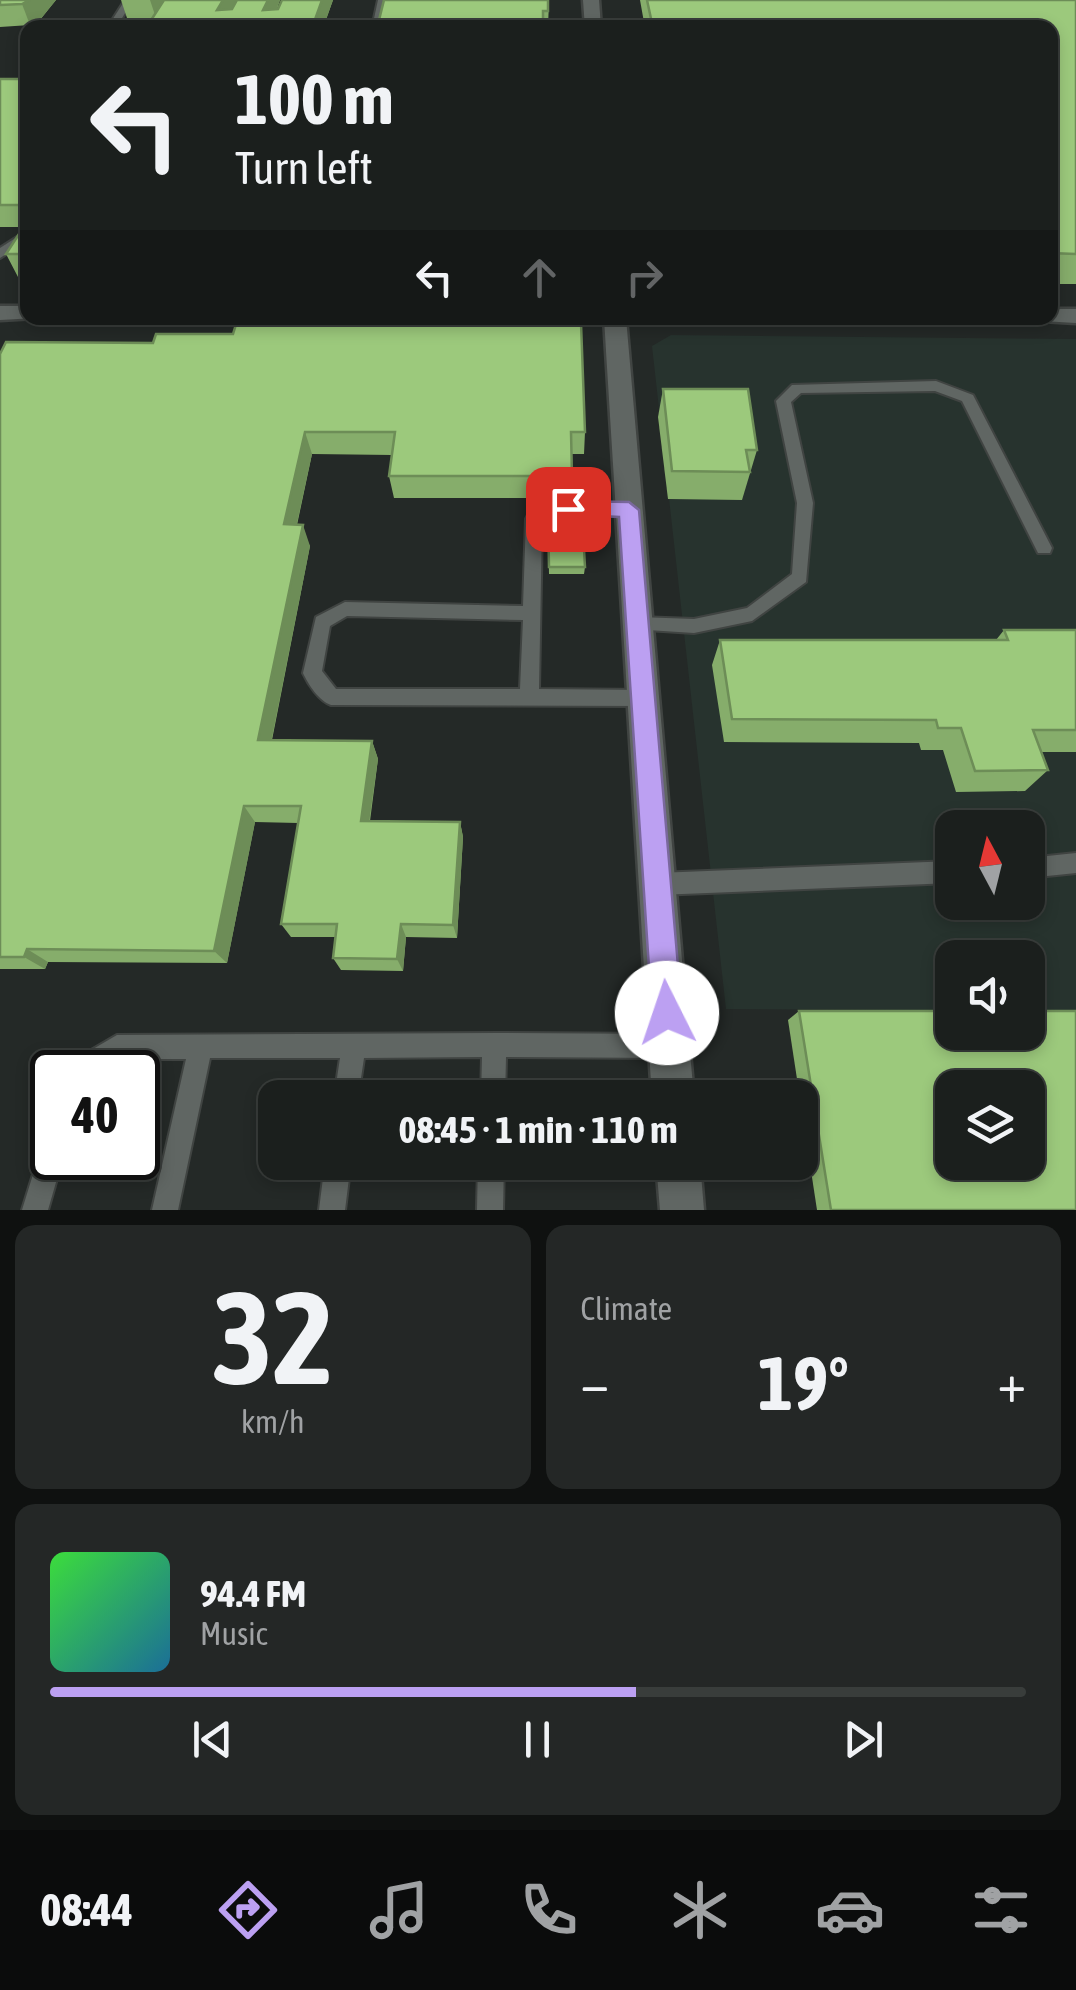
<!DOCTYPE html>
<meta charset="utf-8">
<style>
body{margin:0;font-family:"Asap Condensed",sans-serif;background:#242726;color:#f1f3f6;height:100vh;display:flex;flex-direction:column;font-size:38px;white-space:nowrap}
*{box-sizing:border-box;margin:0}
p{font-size:32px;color:#a0a2a4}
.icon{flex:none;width:55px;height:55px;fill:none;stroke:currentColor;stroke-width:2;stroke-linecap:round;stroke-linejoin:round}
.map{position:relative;height:1210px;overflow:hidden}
.details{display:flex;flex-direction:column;gap:15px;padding:15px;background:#0f1110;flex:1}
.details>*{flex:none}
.guide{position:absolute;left:20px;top:20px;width:1038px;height:305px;border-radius:20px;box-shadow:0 5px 15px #0003,0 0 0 2px #393d3b;background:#1b1f1d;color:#f1f3f6;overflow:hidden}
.needle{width:65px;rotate:353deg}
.controls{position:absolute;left:935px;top:810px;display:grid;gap:20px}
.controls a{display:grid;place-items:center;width:110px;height:110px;border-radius:20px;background:#1b1f1d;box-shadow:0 5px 15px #0003,0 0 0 2px #393d3b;font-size:50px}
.speed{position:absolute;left:30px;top:1050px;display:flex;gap:20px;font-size:50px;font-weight:700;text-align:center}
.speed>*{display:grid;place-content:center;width:130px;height:130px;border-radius:50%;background:#1b1f1d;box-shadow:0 5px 15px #0003,0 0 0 2px #393d3b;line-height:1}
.speed .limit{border:5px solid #111;border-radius:15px;background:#fff;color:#111}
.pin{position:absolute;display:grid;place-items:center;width:85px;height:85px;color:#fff;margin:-42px;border-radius:20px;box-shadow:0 5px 15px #0006}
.me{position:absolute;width:110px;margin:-55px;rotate:356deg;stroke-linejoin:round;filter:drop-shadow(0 0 8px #0008)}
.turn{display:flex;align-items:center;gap:35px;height:210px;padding:0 50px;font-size:45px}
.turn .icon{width:130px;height:130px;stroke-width:2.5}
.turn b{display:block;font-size:70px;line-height:85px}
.lanes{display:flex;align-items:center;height:95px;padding:0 50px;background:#0003;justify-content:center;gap:50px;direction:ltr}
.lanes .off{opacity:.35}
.big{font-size:75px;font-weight:700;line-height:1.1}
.details .tile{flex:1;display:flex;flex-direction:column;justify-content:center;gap:15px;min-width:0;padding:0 35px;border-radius:20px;background:#242726}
.details .dial{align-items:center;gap:0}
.dial b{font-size:130px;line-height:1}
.song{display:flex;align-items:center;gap:30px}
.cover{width:120px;height:120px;border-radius:15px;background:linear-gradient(135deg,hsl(120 70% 55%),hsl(200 70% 35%))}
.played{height:10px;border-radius:5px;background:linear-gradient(90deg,#bca0f2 60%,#393d3b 60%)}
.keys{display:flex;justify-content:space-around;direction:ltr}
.heat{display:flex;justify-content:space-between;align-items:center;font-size:55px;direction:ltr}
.details .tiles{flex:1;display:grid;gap:15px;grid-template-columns:1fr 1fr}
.tile:last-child{grid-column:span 2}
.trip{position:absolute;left:258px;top:1080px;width:560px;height:100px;border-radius:20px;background:#1b1f1d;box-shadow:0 5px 15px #0003,0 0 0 2px #393d3b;font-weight:700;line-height:100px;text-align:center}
.menu{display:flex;height:160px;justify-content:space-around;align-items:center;background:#0b0c0c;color:#a0a2a4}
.menu .icon{width:70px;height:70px}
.menu .on{color:#bca0f2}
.menu b{font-size:45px;color:#f1f3f6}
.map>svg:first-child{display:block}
.built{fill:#27332e;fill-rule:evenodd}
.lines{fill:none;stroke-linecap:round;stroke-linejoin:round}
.service-casing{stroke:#404442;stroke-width:4}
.minor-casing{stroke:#404442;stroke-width:5}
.tertiary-casing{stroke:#404442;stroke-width:5}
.service{fill:#606663;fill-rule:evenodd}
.minor{fill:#606663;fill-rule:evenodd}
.tertiary{fill:#606663;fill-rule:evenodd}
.wall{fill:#86ad6b}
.shaded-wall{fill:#6d8d57}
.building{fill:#9cc97c;stroke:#6d8d57;stroke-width:2.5;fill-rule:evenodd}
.route{fill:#bca0f2;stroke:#7a689d;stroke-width:2.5}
</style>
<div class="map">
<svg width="1076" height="1210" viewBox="0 0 1076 1210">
<rect width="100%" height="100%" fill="#242927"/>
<path class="built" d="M671,335L1076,339V1010H1028V958H952V1010L726,1009L652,346ZM952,828H1028V902H952Z"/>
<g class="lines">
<g class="service-casing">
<g id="service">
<path d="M125,0H133L116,28H107Z"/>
<path d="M378,0H386L382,28H372Z"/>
<path d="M28,230V240L0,258V248Z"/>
<path d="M936,381L973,395L1052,548L1050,553H1038L962,401L935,391L801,393L791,402L813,503L806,582L752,621L694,633L632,629L629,624L632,619L638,617L694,619L747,608L792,574L797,503L776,401L792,385Z"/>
<path d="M568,503L629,504L637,510L629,516L568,515L542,523L539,689L643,690L650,692L652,698L650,704L643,706L331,705C319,701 308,684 303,673L316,617L345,602L523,606L526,519L528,515ZM347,616L523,620L520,689H336L322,671L330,626Z"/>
<path d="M1076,853V873L1028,878V858Z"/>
<path d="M952,861V883L657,895L649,892L646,884L649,876L657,873Z"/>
<path d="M494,1033L669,1034L677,1038L681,1046L677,1054L669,1058L506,1057L505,1098H481L482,1057L364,1058L358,1098H334L340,1058H210L178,1210H152L186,1059H120L99,1072H66L69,1063L117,1035Z"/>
<path d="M52,1138V1158H63L48,1210H22L43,1142Z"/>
<path d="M325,1162H351L345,1210H319Z"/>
<path d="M478,1162H504L503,1210H477Z"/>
</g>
</g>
<g class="minor-casing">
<g id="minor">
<path d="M0,306H28V318H36L0,320Z"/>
<path d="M1050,309H1076V323L1042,321L1040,318H1050Z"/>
</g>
</g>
<g class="tertiary-casing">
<g id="tertiary">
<path d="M583,0H599L601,28H585Z"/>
<path d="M604,318H626L694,1098H652Z"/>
<path d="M656,1162H700L704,1210H660Z"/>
</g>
</g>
<use href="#service" class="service"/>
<use href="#minor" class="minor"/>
<use href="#tertiary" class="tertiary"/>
</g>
<g class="wall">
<path d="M0,0H56L39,21L30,25L0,27Z"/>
<path d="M121,0H280L277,9L282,0H333L323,28L152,18H127Z"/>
<path d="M549,0L548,28H377Z"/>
<path d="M640,0H1076V284H1050V28H645Z"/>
<path d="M0,79H28V277H18L6,254L23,227H0Z"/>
<path d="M0,354L585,432L584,454H572L571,498H394L389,476L392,455L312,454L297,525L310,546L272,740L372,741L378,759L370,821L460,822L463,837L457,938L406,937L403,971L341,970L333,958L336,937H291L281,924L298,823L255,822L227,963L48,962L45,969H0Z"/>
<path d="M663,389L757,450L742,500L668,499L658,417Z"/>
<path d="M548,518L585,567L584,574H549Z"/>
<path d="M1076,629V752H1041L1048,770L1025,791L956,792L943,750H921L919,743L724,742L712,665L720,640H996L1004,630Z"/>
<path d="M799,1011L1076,1210H817L788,1020Z"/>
</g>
<g class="shaded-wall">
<path d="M30,0H56L39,21L30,25L22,4Z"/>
<path d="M150,0H167L156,18Z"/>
<path d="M223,0H239L224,28L217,10Z"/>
<path d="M268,0H280L269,28L263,10Z"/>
<path d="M322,0H333L323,28H312Z"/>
<path d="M305,432L312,454L292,546L284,524Z"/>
<path d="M303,525L310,546L268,758L258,740Z"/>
<path d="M372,741L378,759L367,837L361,821Z"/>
<path d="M244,806L255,822L227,963L214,951Z"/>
<path d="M460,822L463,837L457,938L453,925Z"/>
<path d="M401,924L406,937L403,971L397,959Z"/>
<path d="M27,949L48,962L45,969L24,957Z"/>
</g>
<g class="building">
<path d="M0,0H30L22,4L0,5Z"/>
<path d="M164,0H223L217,10L232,9L237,0H268L263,10L278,9L282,0H322L312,28H146Z"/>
<path d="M384,0H548V11H543V28H377Z"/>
<path d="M647,0H1076V254L1050,253V28H653Z"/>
<rect x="0" y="79" width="28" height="126"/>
<path d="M28,220V254H6Z"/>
<path d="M238,318H571L581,323L585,432H571L572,476H389L395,432H305L284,524L303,525L258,740L372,741L361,821L460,822L453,925L401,924L397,959L333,958L337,924H281L301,806H244L214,951L27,949L24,957H0V354L6,342L153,343L156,334H233Z"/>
<path d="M663,389H748L757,450H746L750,472L672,471Z"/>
<path d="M567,512L582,513L585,567H549L548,518Z"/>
<path d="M1004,630H1076V730H1033L1048,770L975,771L961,728H938L936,720L732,719L720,640H1008Z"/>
<path d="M799,1011H952V1032H1028V1011H1076V1210H831ZM952,1088H1028V1162H952Z"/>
</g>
<path class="route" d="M568,501L629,502L639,510L682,1013L678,1024L667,1028L656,1024L652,1013L619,517L560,514L557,509Z"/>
</svg>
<div class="controls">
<a><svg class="needle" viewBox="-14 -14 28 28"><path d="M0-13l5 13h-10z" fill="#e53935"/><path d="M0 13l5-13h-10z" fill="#a0a2a4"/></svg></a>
<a><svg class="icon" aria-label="sound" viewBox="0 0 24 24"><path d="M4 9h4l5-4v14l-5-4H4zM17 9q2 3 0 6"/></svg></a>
<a><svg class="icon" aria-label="layers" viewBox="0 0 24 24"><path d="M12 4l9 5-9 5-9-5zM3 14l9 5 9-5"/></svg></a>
</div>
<div class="speed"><div class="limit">40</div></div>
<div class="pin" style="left:568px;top:509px;background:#d93025"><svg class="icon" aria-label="arrive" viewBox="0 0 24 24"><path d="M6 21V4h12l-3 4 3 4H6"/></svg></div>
<svg class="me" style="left:667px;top:1013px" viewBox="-20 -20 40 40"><circle r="19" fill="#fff"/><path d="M0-13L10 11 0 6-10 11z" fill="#bca0f2"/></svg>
<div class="trip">08:45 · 1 min · 110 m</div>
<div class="guide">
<div class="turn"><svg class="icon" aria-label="left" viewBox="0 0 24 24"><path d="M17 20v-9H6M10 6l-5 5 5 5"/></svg><div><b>100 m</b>Turn left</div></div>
<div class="lanes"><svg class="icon" aria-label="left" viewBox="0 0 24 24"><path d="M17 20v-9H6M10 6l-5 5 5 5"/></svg><svg class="icon off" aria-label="ahead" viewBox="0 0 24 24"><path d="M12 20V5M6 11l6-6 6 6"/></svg><svg class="icon off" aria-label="right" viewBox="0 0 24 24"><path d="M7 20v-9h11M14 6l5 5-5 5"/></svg></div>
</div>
</div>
<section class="details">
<div class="tiles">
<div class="tile dial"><b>32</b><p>km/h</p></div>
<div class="tile"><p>Climate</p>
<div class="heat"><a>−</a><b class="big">19°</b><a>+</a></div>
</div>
<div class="tile">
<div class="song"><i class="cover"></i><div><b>94.4 FM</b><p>Music</p></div></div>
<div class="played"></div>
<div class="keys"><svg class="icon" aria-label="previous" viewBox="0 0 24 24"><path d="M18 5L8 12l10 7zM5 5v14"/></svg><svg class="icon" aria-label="pause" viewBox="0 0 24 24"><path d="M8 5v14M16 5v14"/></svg><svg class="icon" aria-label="next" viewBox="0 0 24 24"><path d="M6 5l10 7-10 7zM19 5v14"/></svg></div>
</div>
</div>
</section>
<nav class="menu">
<b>08:44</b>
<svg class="icon on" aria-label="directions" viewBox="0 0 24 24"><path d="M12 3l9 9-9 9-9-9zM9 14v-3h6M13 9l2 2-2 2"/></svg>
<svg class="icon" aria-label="music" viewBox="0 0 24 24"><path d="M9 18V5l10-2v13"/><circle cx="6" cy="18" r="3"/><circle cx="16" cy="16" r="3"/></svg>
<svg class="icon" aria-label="phone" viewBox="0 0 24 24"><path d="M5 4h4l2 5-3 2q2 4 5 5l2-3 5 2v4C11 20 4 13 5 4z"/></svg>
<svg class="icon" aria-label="climate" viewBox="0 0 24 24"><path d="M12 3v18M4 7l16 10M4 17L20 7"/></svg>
<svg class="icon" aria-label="car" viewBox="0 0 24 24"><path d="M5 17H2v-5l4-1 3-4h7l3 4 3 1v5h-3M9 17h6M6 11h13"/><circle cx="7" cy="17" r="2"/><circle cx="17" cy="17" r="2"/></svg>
<svg class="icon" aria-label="filters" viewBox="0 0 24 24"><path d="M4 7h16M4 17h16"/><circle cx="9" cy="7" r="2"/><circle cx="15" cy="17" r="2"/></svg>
</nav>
